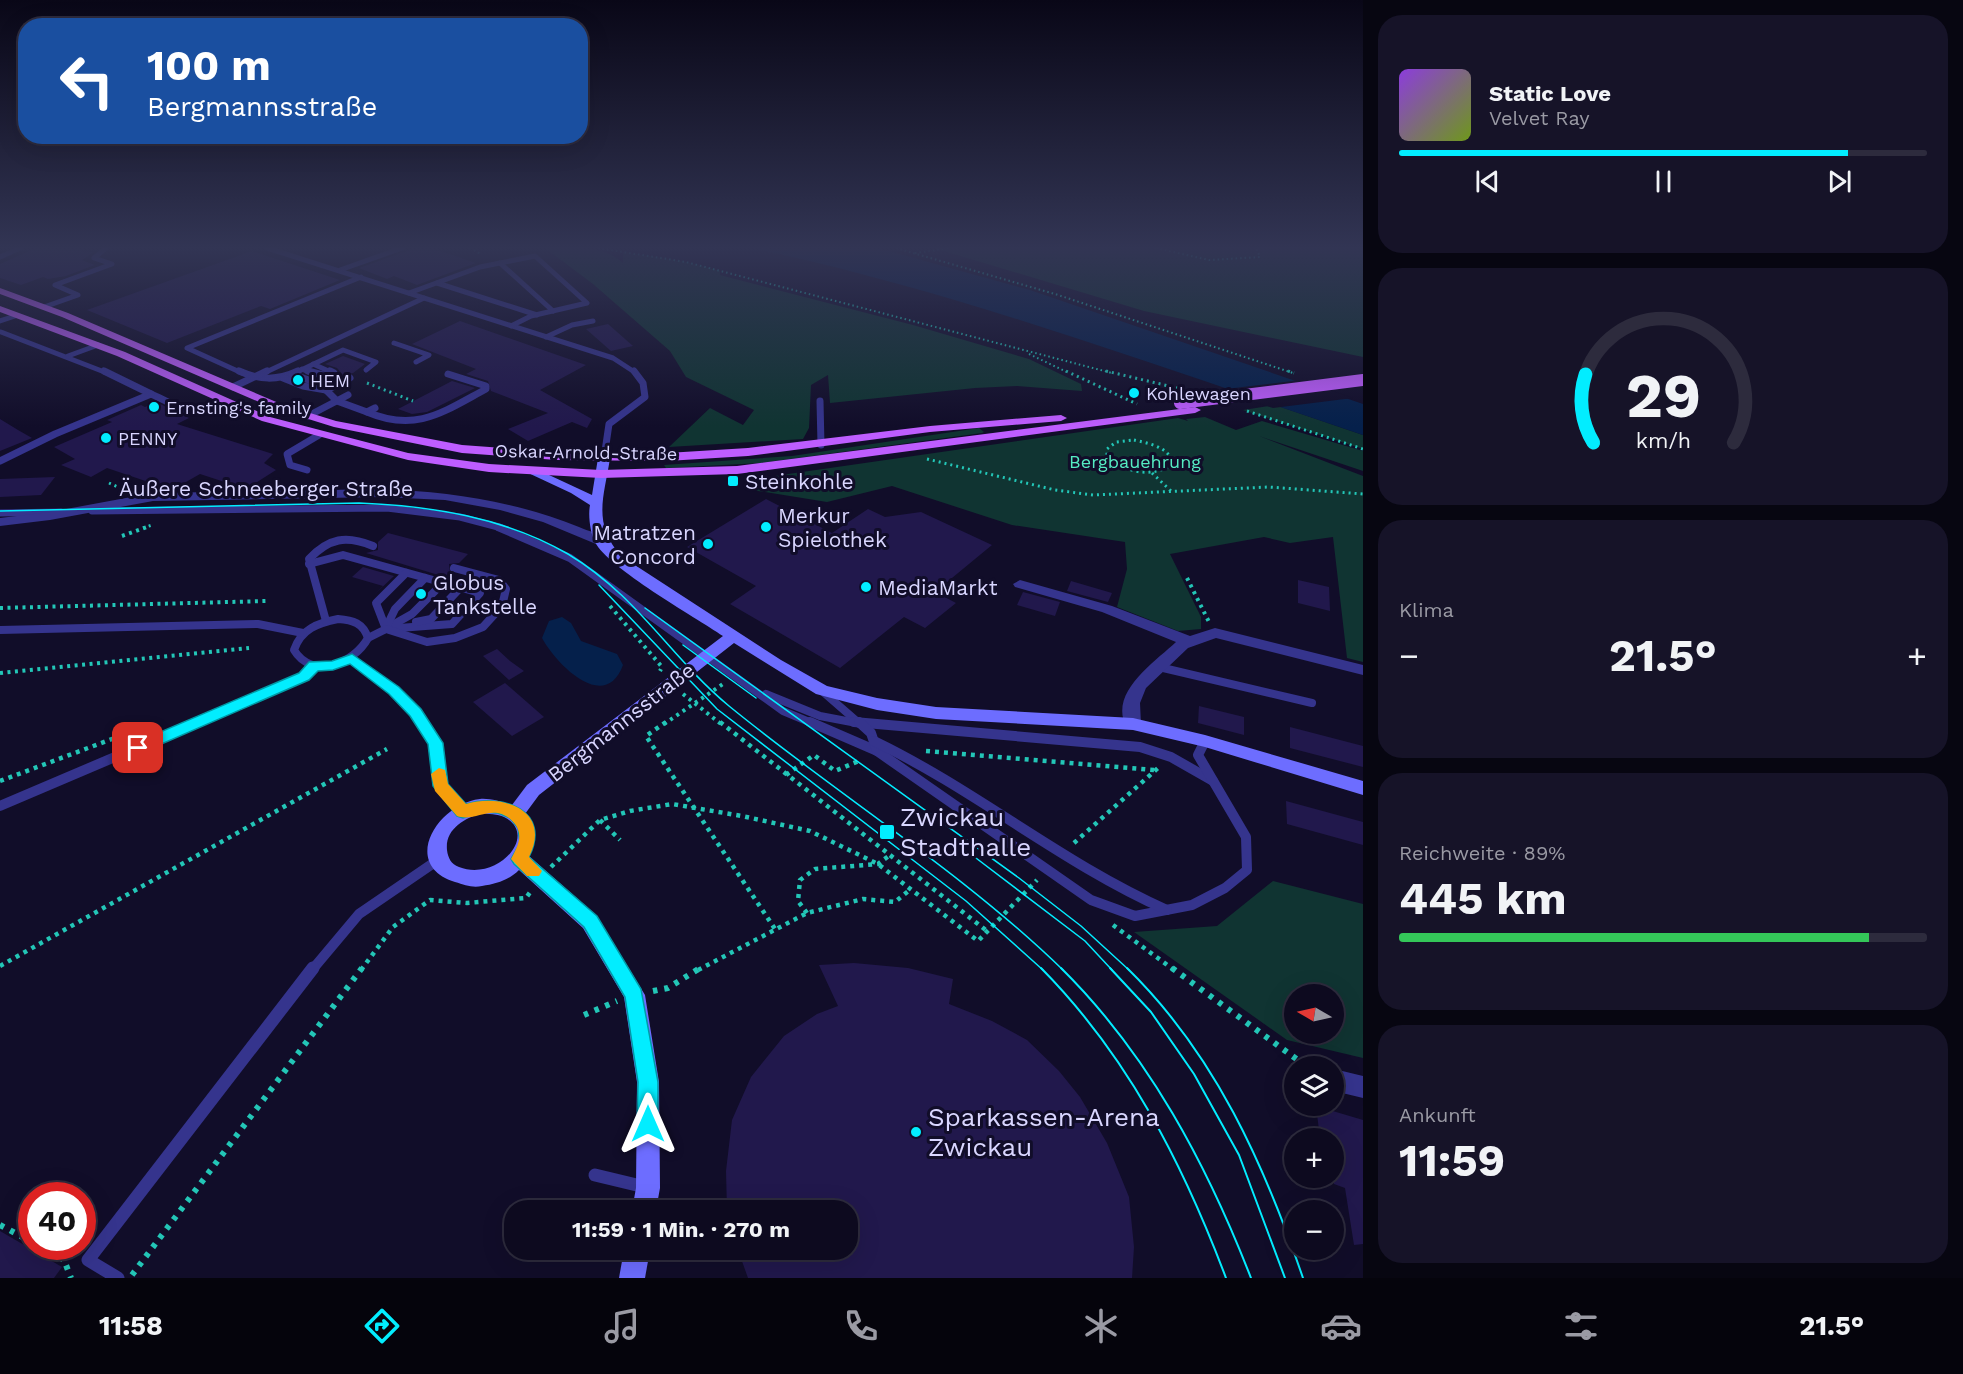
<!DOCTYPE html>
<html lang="de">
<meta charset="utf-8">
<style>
body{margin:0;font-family:"Work Sans",sans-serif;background:#161328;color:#f1f3f6;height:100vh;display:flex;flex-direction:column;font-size:22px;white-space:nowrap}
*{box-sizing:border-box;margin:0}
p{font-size:20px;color:#9a9aa4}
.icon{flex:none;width:33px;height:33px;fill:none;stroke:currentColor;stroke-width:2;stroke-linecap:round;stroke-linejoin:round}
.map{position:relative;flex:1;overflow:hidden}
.sheet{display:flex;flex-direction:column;gap:15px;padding:15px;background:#070611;width:600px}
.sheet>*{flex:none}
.top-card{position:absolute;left:18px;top:18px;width:570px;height:126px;border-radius:24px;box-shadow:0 6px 24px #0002,0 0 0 2px #2d2b3d;background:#1a4fa0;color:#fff;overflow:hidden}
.needle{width:39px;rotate:279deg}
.tools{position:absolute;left:1284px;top:984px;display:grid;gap:12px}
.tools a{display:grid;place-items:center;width:60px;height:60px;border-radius:50%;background:#0d0a1f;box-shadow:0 6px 24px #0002,0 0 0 2px #2d2b3d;font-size:30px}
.speed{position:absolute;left:18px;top:1182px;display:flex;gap:12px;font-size:30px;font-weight:700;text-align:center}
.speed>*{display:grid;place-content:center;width:78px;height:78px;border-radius:50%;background:#0d0a1f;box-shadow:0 6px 24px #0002,0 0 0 2px #2d2b3d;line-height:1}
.speed .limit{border:9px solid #d22;background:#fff;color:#111}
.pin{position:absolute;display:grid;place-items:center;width:51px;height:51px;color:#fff;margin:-26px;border-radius:12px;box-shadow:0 3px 9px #0006}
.me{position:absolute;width:66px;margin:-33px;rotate:0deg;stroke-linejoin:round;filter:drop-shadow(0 0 4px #0008)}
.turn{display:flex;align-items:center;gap:21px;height:126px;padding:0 30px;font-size:27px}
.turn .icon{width:78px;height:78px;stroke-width:2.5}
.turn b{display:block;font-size:42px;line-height:51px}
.big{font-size:45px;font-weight:700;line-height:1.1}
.sheet .tile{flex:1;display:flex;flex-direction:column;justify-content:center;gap:9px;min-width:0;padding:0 21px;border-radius:24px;background:#161328}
.sheet .dial{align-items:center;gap:0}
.dial svg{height:156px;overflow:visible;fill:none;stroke:#2d2b3d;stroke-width:7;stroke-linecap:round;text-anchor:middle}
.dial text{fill:#f1f3f6;stroke:none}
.song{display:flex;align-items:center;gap:18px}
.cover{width:72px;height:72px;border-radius:9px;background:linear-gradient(135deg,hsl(270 70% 55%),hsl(80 70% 35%))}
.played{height:6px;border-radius:3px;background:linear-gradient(90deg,#02edff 85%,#2d2b3d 85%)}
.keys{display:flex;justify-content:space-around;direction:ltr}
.heat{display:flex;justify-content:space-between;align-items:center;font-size:33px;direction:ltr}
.charge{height:9px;border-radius:4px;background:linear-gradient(90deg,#34c759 89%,#2d2b3d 0)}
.trip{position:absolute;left:504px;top:1200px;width:354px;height:60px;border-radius:24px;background:#0d0a1f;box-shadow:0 6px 24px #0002,0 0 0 2px #2d2b3d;font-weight:700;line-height:60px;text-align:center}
.tabs{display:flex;height:96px;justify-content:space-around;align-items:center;background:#05040c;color:#9a9aa4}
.tabs .icon{width:42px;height:42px}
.tabs .active{color:#02edff}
.tabs b{font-size:27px;color:#f1f3f6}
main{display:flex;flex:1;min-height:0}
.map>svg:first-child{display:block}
.green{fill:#103432;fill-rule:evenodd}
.water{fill:#05204b}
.pier{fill:#110d29}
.building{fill:#21184c}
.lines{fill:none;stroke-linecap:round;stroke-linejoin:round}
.path-far4{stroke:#23c6b7;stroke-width:2;stroke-dasharray:1.5 3;stroke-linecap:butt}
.path-far3{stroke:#23c6b7;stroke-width:3;stroke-dasharray:2 4;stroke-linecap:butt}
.path-far2{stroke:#23c6b7;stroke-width:4;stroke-dasharray:3 4.5;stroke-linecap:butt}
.path-far1{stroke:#23c6b7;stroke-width:4.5;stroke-dasharray:4 5;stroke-linecap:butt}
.path{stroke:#23c6b7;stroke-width:6;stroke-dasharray:4.5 7;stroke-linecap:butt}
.lane-far4{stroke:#35348d;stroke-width:5}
.lane-far3{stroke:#35348d;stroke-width:7}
.lane-far2{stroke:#35348d;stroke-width:8}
.lane-far1{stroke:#35348d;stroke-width:10}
.lane{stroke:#35348d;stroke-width:13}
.street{fill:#35348d;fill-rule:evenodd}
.secondary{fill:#6d6dff;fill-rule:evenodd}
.primary{fill:#be5dff;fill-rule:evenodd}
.tram-far1{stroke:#02edff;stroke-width:1.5}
.tram{stroke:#02edff;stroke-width:2}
.primary-bridge{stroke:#be5dff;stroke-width:12}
.route{fill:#02edff;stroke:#019aa6;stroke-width:1.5}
.slow{fill:#f59e0b}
.poi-dot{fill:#02edff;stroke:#110d29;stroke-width:2}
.labels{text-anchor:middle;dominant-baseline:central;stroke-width:6;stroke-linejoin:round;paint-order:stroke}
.far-poi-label{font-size:18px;fill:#d9d6ff;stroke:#110d29;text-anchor:start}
.far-street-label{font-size:18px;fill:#d9d6ff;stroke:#110d29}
.far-park-label{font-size:18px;fill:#55ecc2;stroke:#110d29}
.poi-label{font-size:21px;fill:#d9d6ff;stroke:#110d29;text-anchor:start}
.street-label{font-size:21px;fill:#d9d6ff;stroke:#110d29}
.near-poi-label{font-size:26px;fill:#d9d6ff;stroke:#110d29;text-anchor:start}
</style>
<main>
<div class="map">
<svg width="1363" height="1278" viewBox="0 0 1363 1278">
<rect width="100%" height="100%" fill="#110d29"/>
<g class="green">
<path d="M545,248C571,248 603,244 623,263V252L686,262L720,271V275L913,325L1029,359L1081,384L1082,391L1017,386L975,388L830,403L828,375L811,385L809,428L803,439L669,447L710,408L743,425L754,410L686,377L670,351L593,284Z"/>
<path d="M934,248H1363V357L1144,311Z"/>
<path d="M1275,405L1363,435V449L1243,410Z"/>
<path d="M1205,417L1236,430L1262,421L1363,451V471L1259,436L1363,476V662L1347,658L1333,537L1290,543L1264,537L1170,554L1201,617V629L1178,631L1117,607L1127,569L1125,542L1012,525L892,486L827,502L752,490L754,479L1178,418L1188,421L1186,419Z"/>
<path d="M979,428L984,432L982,433L761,463L666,468L664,465L792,456Z"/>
<path d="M1273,881L1363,904V1058L1287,1040L1134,932L1217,926ZM1294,994H1334V1034H1294Z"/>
</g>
<g class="water">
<path d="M752,248H878L1030,290L1363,404V435C1162,368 960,292 752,248Z"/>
<path d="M562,617L571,623L581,641L617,654L623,665C605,714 556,664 542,638L549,621Z"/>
</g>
<path class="pier" d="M1301,380L1353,398L1273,408L1218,390Z"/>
<g class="building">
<path d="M36,248H86L81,251L94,252L82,260L95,265L66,276L48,279L43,277L21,285L0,278V264Z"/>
<path d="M415,248H432L476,263L417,285L394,276L387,279L359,268Z"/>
<path d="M252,251L340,280L270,309L261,306L167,343L87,310Z"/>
<path d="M460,321L586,365L540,390L592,419L587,428L572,422L528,441L508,429L548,413L491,391L488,381L466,374L476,369L412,344Z"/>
<path d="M608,324L633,346L611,351L586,329Z"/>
<path d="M343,356L365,364L353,373L343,375L337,368L325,364Z"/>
<path d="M452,381L475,388L427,412L412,414L398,409Z"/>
<path d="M156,402L189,418L177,424L273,454L264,463L276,470L246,489L200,474L172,490L107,468L91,477L61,465L75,459L54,447L112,422L107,420L141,405L145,407Z"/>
<path d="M0,419L18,430L32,438L0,451Z"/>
<path d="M55,477L41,495L0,497V479Z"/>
<path d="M766,499L832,533L868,509L885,517L921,512L992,545L935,592L956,603L925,628L904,617L840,668L730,604L756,586L687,547Z"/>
<path d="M388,533L468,554L459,563L449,564L450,572L445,577L366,553L378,550V542Z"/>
<path d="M363,567L394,576L375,594L383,586L352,577Z"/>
<path d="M1298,580L1329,587L1330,611L1298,603Z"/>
<path d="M1071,581L1112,593L1108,602L1067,591Z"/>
<path d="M1023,592L1060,602L1055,616L1017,605Z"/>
<path d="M497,649L510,661L524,671L509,680L483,656Z"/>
<path d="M505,683L544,717L512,736L473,702Z"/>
<path d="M1199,706L1244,717V735L1198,723Z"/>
<path d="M1290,727L1363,746V767L1290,748Z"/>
<path d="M1286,801L1363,822V845L1287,824Z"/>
<path d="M854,963L908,968L953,979L949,1004L992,1021L1027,1040L1059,1071L1080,1097L1107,1143L1129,1197L1134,1247L1132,1278H748L738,1250H848V1210H727L726,1171L732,1120L751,1077L784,1036L817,1014L838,1006L819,965Z"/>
<path d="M1316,1106L1363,1120V1244L1354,1245L1345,1188L1334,1184V1138H1320Z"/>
<path d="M0,1231L62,1267L54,1278H0Z"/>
</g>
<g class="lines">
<g class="path-far4">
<path d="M470,248L481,254"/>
<path d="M598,248L686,262L1112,373"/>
<path d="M896,248L1055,294L1293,373"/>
<path d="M1156,248L1209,260L1260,257L1256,248"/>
<path d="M915,253L950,248"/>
<path d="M1029,354L1069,373"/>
</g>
<g class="path-far3">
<path d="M1066,371L1137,404"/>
<path d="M1106,371L1177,388"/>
<path d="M1288,371L1294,373"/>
<path d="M367,383L413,401"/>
<path d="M1247,411L1363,449"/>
<path d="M1134,440C1147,443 1172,447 1172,465C1150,478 1124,473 1107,454V449L1116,442Z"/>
<path d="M927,459L1055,490L1093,495L1269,487L1363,494"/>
<path d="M1152,473L1171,491"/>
<path d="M109,483L120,488"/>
<path d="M143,528L152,525"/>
</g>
<g class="path-far2">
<path d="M122,536L147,527"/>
<path d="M1187,578L1209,622"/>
<path d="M610,606L662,667L660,671"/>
<path d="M0,608L267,601"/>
<path d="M0,673L249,648"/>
<path d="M683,694L721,724"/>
<path d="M664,724L723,684"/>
</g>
<g class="path-far1">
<path d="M666,722L646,736L775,929"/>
<path d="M720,722L987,931"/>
<path d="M926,751L1154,770"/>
<path d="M786,775L814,755L835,771L861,760"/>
<path d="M0,781L128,733"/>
<path d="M600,820L620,840"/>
<path d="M1074,843L1158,768"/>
<path d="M551,867L600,820L630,811L672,804L742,816L810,831L878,864L978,941L1037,880"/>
<path d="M807,913L798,901L800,880L815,869L878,864L890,855"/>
<path d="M1113,925L1174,970"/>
<path d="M0,966L387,749"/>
<path d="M361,970L393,927L430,900L467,903L526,898L531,891"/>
<path d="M698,970L807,913L863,899L895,902L911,889"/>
</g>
<g class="path">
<path d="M1172,968L1306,1066"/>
<path d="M653,991L668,988L700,968"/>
<path d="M584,1015L617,1001"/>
<path d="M0,1225L32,1242"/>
<path d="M39,1246L64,1260L71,1278"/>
<path d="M132,1275L362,968"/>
</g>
<g class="lane-far4">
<path d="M267,248L613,358L636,373"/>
<path d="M0,257L20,248"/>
<path d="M500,263L553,311"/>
<path d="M340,270L402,248"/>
<path d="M437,283L537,315"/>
<path d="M409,293L480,267L535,256L587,303L531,316L511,326"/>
<path d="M44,307L78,295L55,285L112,264L94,258L106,248"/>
<path d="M0,321L15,316"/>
<path d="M1,332L107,373"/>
<path d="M546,337L572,325L593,321"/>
<path d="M394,343L429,355L416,362"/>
<path d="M68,356L98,345"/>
<path d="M313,364L333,373"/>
<path d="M302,369L311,373"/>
<path d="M242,373L187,348L361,277"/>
<path d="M264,373L424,298"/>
<path d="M295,373L343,350L376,362L366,370"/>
</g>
<g class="lane-far3">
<path d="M239,371C259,380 277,381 298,371"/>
<path d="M308,371L334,378L339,384L326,390"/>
<path d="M330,371L334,373V378"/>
<path d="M292,374L314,382L317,387"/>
<path d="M283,378L303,386L326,390L337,401L367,412L375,408"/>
<path d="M339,384L350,378"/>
<path d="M233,387L267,371"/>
<path d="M151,394C187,410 191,420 230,404"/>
<path d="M820,401L821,445"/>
<path d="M367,412C416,433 443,412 486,389V386L448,374"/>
<path d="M308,416L348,395"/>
<path d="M604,458L609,424L645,397L643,383L634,371"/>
<path d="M0,461L55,434L151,394L104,371"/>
<path d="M307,470L290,465L287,454L319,435"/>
<path d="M92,511L387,508L460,517L502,528"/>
<path d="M0,513L61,512"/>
</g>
<g class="lane-far2">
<path d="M498,527L570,558L783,711L814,724"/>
<path d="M309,564L343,555L480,593L452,624L386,629"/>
<path d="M338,619C353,620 363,623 368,638C354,664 312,680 294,650C301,629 318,623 338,619Z"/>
<path d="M326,621L309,559C329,538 346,535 373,546"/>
<path d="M416,622L431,619L461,587"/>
<path d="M389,627L412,614L443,583"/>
<path d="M386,628L395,609L425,578"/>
<path d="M386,629L376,603L406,573"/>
<path d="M0,630L258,624L303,633"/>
<path d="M368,638L386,629L427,642L455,638L483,627L502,606L506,589L499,580L454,568"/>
<path d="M352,659L394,690L423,724"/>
<path d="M1159,667L1312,703"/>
<path d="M822,691L860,724"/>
<path d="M766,694L820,716L862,724"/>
<path d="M193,724L304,677L314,666"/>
</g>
<g class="lane-far1">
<path d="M422,722L436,743L441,786L463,812"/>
<path d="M810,722L877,751"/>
<path d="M854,722L1140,747L1171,757L1213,781"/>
<path d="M859,722L871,733L877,751L1091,900L1135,916L1192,905L1225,888L1247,870L1246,837L1198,755L1205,741"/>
<path d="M874,741C976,790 1063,864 1167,910"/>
<path d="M0,806L197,722"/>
<path d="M312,970L359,914L438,860"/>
</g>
<g class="lane">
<path d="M595,1175L645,1187"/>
<path d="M118,1278L88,1260L313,968"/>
</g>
<g class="street">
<path d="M382,489C450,492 515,501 579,527C588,531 601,534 608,541L601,545L596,544L543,522L500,510L445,500L382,497L153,501L50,520L0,526V518L50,512L153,493Z"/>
<path d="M1020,580L1112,606L1190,636L1215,628L1363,665V675L1216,638L1188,648L1146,688L1140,703L1141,724L1139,728H1127C1107,693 1155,662 1176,642L1102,612L1015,587L1013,584Z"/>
<path d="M1334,1069L1363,1076V1098L1334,1091Z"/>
</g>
<g class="secondary">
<path d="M604,454L610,458C604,498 592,522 621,556L781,660L827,686L877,698L936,707L1133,718L1205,735L1363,781V795L1205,747L1133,730L936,719L877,710L816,694L734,643L539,795L525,814C539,825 536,842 529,856L597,916L645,995L659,1082L660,1188L656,1210H632L636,1188L637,1082L624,997L583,928L519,870C509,880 496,884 482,886C472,888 465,885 455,882C400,865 437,804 480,799C489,798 503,802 512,805L527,785L723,636C695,617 608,568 595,542C590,532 588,515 590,505L571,493L524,471L530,467L534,468L592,495L598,458ZM481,813C488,814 498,814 504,817C540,835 497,882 459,867C451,864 448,858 447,850C445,829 464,819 481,813Z"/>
<path d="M624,1250H650L645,1278H619Z"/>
</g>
<g class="primary">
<path d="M0,288L68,313L281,404L336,421L462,445L557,452L667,453L748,448L930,426L1061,415L1067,418L1061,421L930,432L748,456L667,461L557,460L462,453L334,427L273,408L62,317L0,294Z"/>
<path d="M0,306L125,352L270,417L408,453L489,464L601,470L737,466L1195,407L1201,410L1195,413L737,474L601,478L489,472L408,460L262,421L117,356L0,312Z"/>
</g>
<g class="tram-far1">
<path d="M0,511L359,503C431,506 504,517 568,554C638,596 670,657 729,706C839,796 960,870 1063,970"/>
<path d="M599,585L717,709L966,901L1043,970"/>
<path d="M645,608L1019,878L1081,926L1129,970"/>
<path d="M683,645L756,698"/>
<path d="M972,855L1085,941L1112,970"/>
</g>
<g class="tram">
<path d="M1041,968C1128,1056 1183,1164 1226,1278"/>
<path d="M1061,968C1149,1055 1207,1165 1251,1278"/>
<path d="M1110,968L1151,1012L1194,1074L1239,1155L1285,1278"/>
<path d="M1127,968C1215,1054 1264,1164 1303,1278"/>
</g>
<path class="primary-bridge" d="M1180,403L1363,380"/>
</g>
<linearGradient id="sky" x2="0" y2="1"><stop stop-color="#090717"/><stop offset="0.58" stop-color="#323554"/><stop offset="1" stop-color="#323554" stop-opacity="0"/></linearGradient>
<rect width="1363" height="427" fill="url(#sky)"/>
<path class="route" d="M352,654L399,687L421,709L443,743L448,784L466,804C504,793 552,811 529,857L597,916L641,989L658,1082V1124L655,1132L648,1135L640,1132L637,1124L638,1082L625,997L584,927L514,864L511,859L520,843L518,828L510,818L498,813L482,812L463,818L457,816L433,786L428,744L410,716L389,694L350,664L333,670L318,671L309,680L143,752L138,754L130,748L132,744L299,673L309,662L332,661Z"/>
<path class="slow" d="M439,768L445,770L448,784L466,804C504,793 552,811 529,857L542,871L539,876H527L511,859C517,848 524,836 515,824C495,800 477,823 457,816L435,791L431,774Z"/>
<g class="poi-dot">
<circle cx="298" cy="380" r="6"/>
<circle cx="1134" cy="393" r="6"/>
<circle cx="154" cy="407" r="6"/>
<circle cx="106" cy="438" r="6"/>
<rect x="727" y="475" width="12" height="12" rx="3"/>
<circle cx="766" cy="527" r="6"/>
<circle cx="708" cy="544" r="6"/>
<circle cx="866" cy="587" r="6"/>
<circle cx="421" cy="594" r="6"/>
<rect x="879" y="824" width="16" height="16" rx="3"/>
<circle cx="916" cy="1132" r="6"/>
</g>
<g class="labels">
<g class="far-poi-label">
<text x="310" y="380">HEM</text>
<text x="1146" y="393">Kohlewagen</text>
<text x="166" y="407">Ernsting's family</text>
<text x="118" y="438">PENNY</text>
</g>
<g class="far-street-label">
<text transform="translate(586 452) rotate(1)">Oskar-Arnold-Straße</text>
</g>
<g class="far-park-label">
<text x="1135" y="461">Bergbauehrung</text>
</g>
<g class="poi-label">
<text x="745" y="481">Steinkohle</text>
<text x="778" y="515">Merkur<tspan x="778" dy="24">Spielothek</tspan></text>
<text x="696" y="532" text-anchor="end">Matratzen<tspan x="696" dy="24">Concord</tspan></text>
<text x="433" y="582">Globus<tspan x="433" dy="24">Tankstelle</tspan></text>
<text x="878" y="587">MediaMarkt</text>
</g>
<g class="street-label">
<text x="266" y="488">Äußere Schneeberger Straße</text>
<text transform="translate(621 722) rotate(-38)">Bergmannsstraße</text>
</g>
<g class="near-poi-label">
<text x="900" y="817">Zwickau<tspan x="900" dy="30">Stadthalle</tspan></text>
<text x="928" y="1117">Sparkassen-Arena<tspan x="928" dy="30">Zwickau</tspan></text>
</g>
</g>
</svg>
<div class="tools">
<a><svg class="needle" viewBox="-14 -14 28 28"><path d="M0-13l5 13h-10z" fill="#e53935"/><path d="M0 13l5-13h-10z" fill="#9a9aa4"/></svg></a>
<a><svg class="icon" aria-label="layers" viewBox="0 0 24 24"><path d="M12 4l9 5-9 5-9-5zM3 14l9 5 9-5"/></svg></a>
<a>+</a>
<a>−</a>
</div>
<div class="speed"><div class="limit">40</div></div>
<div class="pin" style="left:138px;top:748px;background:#d93025"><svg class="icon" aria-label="arrive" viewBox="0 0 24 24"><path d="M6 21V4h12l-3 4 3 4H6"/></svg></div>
<svg class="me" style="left:648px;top:1124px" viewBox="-20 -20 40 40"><path d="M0-17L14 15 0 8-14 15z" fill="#02edff" stroke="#fff" stroke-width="4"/></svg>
<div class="trip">11:59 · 1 Min. · 270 m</div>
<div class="top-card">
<div class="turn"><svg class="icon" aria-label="left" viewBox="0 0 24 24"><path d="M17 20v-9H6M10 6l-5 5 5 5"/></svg><div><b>100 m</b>Bergmannsstraße</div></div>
</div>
</div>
<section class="sheet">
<div class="tile">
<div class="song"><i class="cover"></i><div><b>Static Love</b><p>Velvet Ray</p></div></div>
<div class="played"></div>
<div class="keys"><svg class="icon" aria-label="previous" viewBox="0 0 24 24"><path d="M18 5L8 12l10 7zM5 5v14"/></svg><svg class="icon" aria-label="pause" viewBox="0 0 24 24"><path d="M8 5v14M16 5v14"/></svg><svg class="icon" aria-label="next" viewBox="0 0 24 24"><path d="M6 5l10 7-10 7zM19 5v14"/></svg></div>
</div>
<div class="tile dial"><svg viewBox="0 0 100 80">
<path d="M14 69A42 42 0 1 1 86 69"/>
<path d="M14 69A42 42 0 0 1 10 34" stroke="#02edff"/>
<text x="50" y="56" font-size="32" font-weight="700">29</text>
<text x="50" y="72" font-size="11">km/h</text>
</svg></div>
<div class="tile"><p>Klima</p>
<div class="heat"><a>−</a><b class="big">21.5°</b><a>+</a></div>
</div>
<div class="tile"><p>Reichweite · 89%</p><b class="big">445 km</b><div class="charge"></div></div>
<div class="tile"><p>Ankunft</p><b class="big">11:59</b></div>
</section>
</main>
<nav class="tabs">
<b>11:58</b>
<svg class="icon active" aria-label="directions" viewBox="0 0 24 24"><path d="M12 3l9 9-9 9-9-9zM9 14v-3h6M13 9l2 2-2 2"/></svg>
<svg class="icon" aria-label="music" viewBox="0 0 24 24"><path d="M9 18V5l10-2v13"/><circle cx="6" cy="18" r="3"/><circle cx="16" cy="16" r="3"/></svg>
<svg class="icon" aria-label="phone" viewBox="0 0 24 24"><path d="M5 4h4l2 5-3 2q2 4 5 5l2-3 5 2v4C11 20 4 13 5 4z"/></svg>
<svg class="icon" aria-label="climate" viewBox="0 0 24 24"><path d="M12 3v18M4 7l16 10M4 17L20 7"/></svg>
<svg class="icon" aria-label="car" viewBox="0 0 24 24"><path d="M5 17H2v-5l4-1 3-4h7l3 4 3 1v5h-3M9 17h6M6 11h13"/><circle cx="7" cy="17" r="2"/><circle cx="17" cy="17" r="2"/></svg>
<svg class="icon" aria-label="filters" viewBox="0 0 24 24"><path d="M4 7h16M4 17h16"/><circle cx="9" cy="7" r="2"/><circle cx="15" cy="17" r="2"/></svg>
<b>21.5°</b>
</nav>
